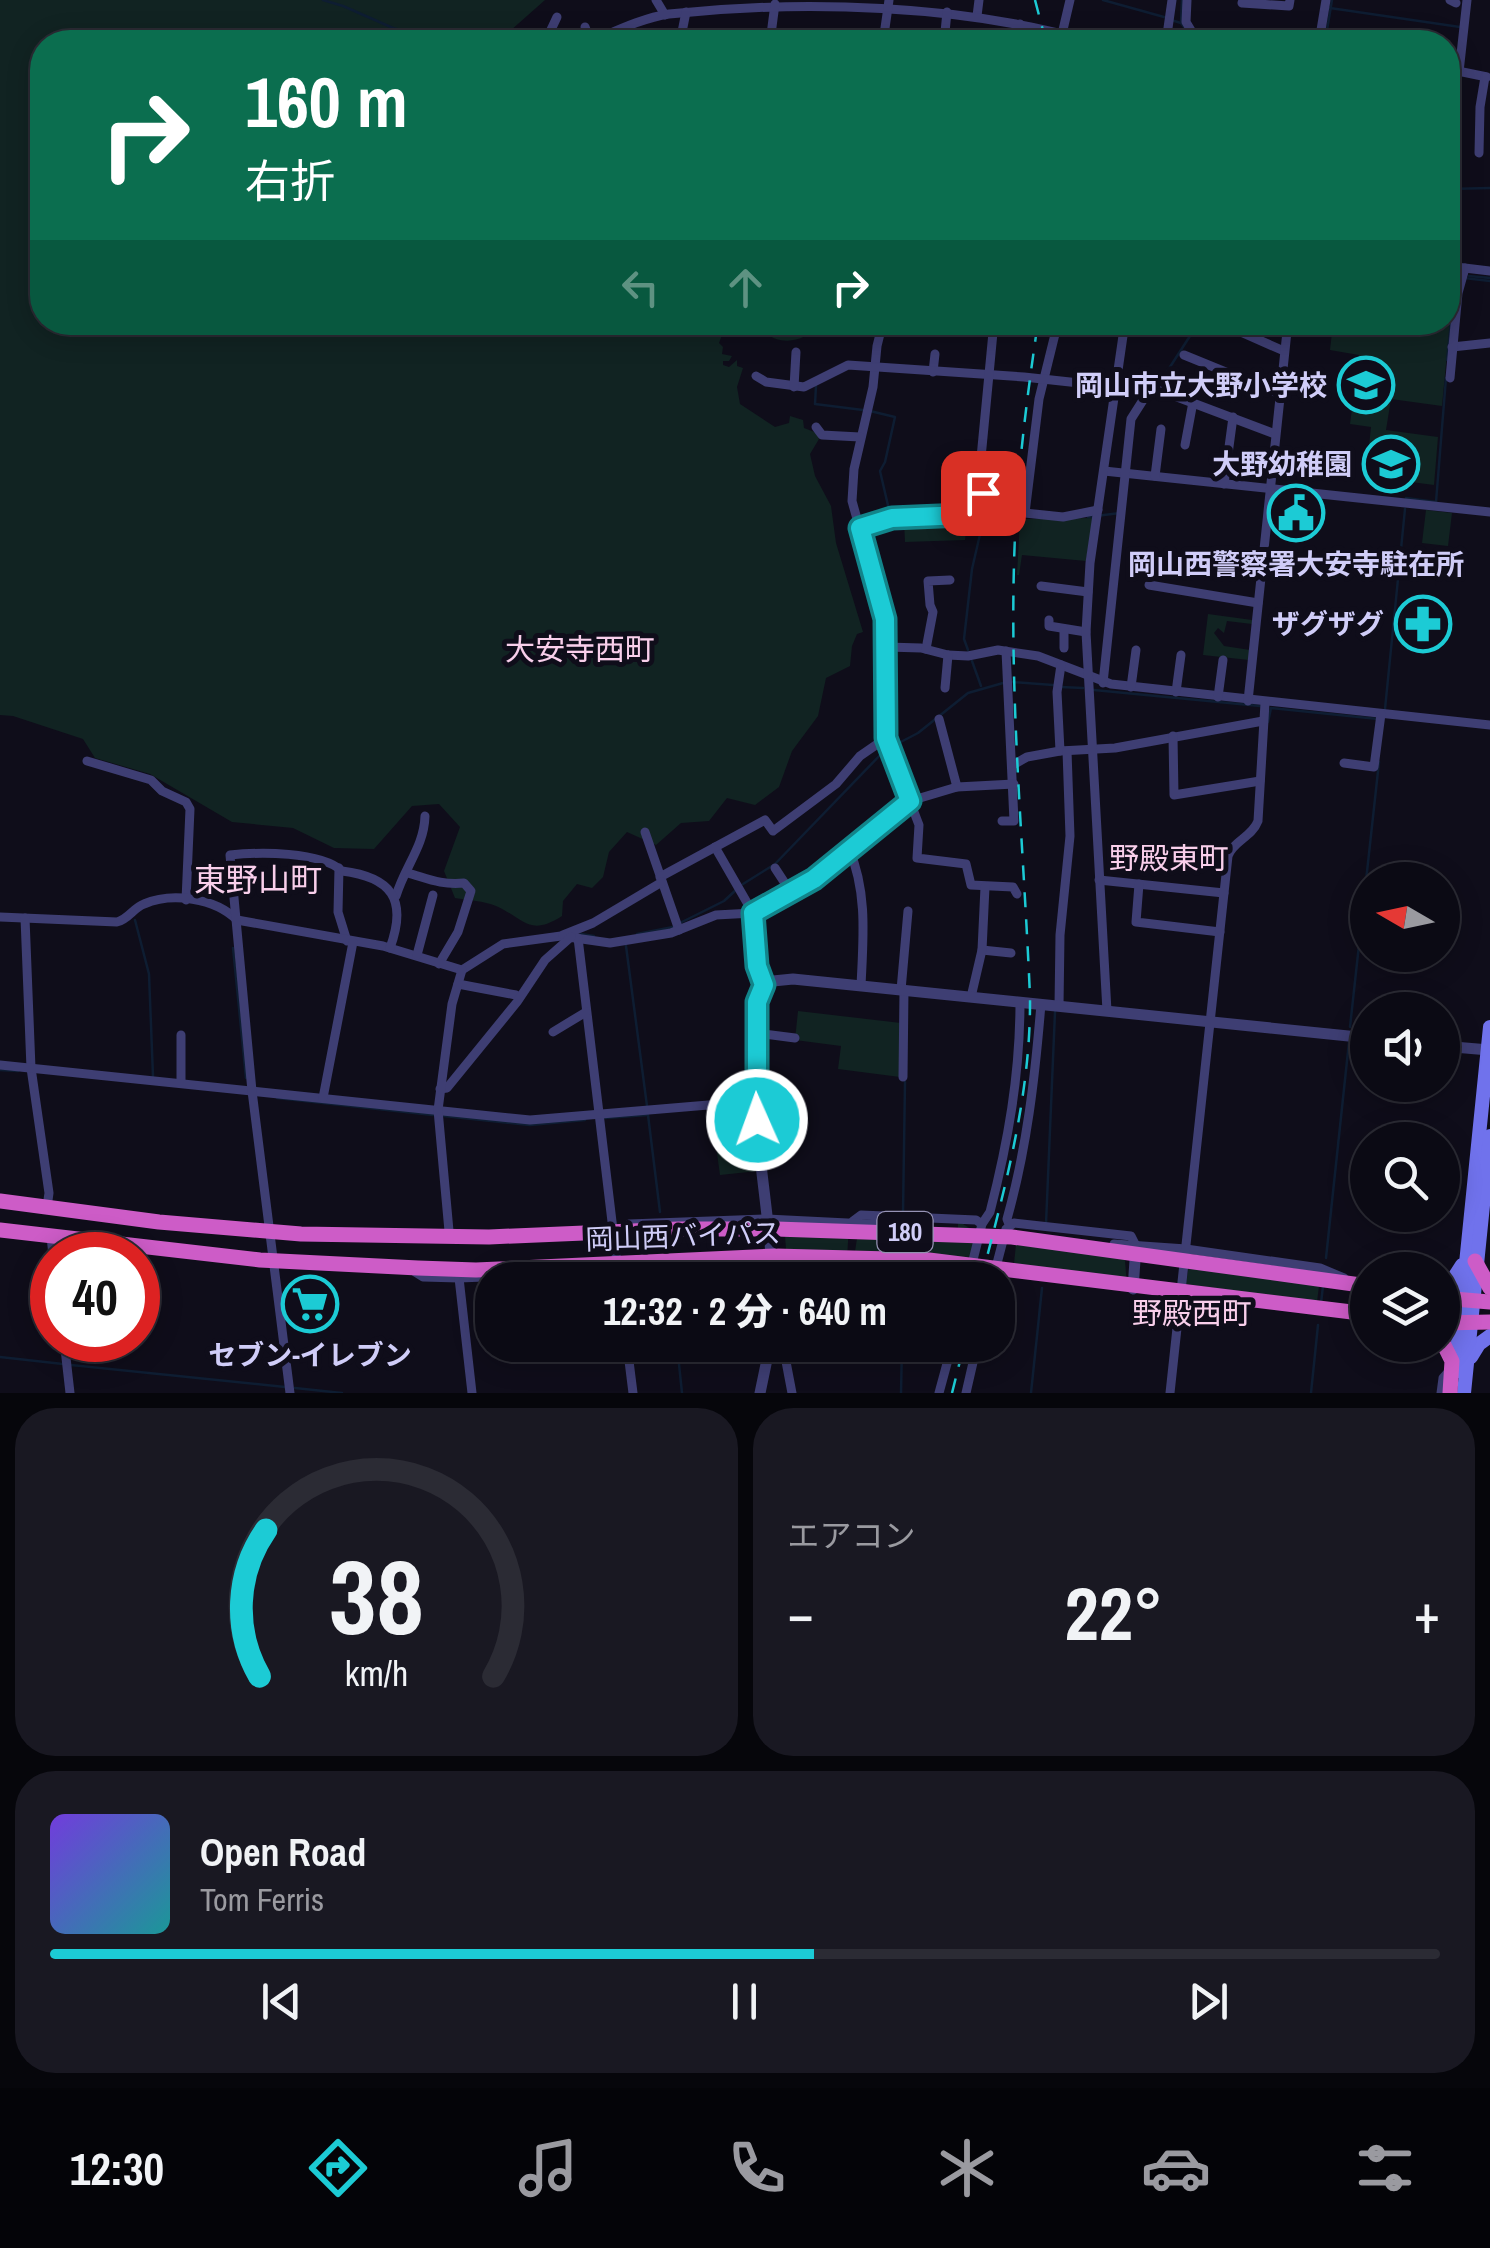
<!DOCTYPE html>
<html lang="ja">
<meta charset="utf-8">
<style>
body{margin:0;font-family:"Archivo Narrow","Noto Sans JP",sans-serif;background:#191822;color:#f1f3f6;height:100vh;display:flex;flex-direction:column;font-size:38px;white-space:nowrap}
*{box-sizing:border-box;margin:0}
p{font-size:32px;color:#9a9aa0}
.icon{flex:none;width:55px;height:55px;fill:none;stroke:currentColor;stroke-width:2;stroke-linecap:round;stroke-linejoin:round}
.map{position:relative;height:1393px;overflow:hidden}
.panel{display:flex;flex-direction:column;gap:15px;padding:15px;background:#06060b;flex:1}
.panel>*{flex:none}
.banner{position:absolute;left:30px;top:30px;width:1430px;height:305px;border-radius:40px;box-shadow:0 5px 25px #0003,0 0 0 2px #2b2b34;background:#0b6e4f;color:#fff;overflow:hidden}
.needle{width:65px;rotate:279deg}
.controls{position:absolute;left:1350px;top:862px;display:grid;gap:20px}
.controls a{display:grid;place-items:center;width:110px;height:110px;border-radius:50%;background:#0b0a14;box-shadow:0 5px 25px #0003,0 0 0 2px #2b2b34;font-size:50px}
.speed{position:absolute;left:30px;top:1232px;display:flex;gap:20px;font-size:50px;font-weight:700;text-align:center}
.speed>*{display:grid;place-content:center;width:130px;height:130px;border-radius:50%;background:#0b0a14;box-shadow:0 5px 25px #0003,0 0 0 2px #2b2b34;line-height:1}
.speed .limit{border:15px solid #d22;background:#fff;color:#111}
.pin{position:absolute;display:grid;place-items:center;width:85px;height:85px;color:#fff;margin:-42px;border-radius:20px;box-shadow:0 5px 15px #0006}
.me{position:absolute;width:110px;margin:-55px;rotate:358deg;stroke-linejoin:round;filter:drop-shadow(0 0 8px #0008)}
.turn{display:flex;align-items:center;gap:35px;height:210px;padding:0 50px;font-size:45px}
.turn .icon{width:130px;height:130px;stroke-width:2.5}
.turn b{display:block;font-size:70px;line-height:85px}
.lanes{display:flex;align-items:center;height:95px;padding:0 50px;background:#0003;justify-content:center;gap:50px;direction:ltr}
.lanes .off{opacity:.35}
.big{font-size:75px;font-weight:800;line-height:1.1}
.panel .tile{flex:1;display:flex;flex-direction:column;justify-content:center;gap:15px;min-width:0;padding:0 35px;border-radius:40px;background:#191822}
.panel .dial{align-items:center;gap:0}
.dial svg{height:260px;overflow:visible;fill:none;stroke:#2b2b34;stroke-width:7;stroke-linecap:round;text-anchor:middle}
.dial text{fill:#f1f3f6;stroke:none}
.song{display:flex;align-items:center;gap:30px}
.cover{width:120px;height:120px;border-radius:15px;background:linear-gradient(135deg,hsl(260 70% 55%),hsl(180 70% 35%))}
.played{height:10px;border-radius:5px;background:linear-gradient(90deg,#1ccbd5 55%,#2b2b34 55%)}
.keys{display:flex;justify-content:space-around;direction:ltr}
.heat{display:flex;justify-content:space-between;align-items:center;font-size:55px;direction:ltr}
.panel .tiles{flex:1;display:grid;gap:15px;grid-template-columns:1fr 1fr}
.tile:last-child{grid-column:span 2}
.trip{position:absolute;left:475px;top:1262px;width:540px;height:100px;border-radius:40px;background:#0b0a14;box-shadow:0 5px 25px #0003,0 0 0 2px #2b2b34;font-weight:800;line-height:100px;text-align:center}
.dock{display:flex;height:160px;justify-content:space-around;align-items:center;background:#040408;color:#9a9aa0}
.dock .icon{width:70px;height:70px}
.dock .current{color:#1ccbd5}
.dock b{font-size:45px;color:#f1f3f6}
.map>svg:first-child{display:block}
.green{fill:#112322}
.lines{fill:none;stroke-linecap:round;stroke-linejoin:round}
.stream{stroke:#0e1d32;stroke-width:2.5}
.minor{stroke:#3e3e73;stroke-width:9}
.tertiary{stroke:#3e3e73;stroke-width:11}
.secondary{stroke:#7072ec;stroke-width:14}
.trunk{stroke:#cd5cc7;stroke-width:15}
.rail{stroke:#1ccbd5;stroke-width:2.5;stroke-dasharray:15 12;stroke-linecap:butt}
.route-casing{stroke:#12848a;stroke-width:25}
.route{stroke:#1ccbd5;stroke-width:18}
.labels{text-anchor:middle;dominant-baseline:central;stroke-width:10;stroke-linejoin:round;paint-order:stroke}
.shield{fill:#0f0d1a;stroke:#9693b5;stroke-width:2.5}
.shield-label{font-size:25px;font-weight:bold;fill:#d0cdf8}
.poi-label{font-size:28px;font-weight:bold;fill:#d0cdf8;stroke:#0f0d1a;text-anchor:end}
.street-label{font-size:28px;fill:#d0cdf8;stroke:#0f0d1a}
.neighbourhood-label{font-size:30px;fill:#f9cfeb;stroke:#0f0d1a}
.quarter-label{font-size:32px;fill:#f9cfeb;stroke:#0f0d1a}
</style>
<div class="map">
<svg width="1490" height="1393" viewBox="0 0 1490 1393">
<rect width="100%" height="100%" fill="#0f0d1a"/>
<g class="green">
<path d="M0,0H545L501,39L503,42H42V322L823,323C798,347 776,346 752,323L741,333L724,330L719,343L723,347L722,354L732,356L729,361H723V365L729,367L737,360V366L743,368L737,387L740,404L775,427L789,423L790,416L803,420L804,428L817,433L819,439L810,454L815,476L831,506L836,543L863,632L857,634L852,646L850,666L826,678L818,716L792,751L779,787L755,805L727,798L709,821L681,823L656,845L627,832L609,852L603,877L592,888L577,884L563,901L562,916C529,937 525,919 496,906C484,901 468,900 455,898L444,871L460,827L439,804L412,806L374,849L334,848L293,828L232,822L150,774L95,758L83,739L13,716L0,715Z"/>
<path d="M1448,278L1454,279L1442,406L1391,399L1386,430L1438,437L1434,485L1388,479L1389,467L1367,465L1371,427L1350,424L1359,355L1330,350L1333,323L1448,322Z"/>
<path d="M1426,510L1452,513L1448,546L1422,543Z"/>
<path d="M1093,518L1086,561L1022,555L1019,575H1017L1020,519Z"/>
<path d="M962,520L967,524L965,540L905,542L904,521Z"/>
<path d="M1208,614L1252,620V624L1227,621L1224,633L1218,628L1214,633L1224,646L1250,650L1249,660L1203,655Z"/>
<path d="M798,1011L901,1023L900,1077L838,1069L841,1046L795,1040Z"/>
<path d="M753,1126L758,1171L720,1175L716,1146L723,1145L721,1130Z"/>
<path d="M958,1221L976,1232L968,1266L853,1264L859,1226L958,1230Z"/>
<path d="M784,1222L849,1224L847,1259L787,1263Z"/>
<path d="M1017,1235L1124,1248L1127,1286L1013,1273Z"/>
<path d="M1189,1265L1319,1286L1317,1302L1186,1284Z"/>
</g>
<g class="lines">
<g class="stream">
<path d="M323,0L343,6L393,28L443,42"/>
<path d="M1103,0L1164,17"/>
<path d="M1182,0L1181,23L1187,31"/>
<path d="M1330,8L1460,27"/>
<path d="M1171,20L1181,23"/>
<path d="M1325,42L1332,0"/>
<path d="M1448,189L1490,188"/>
<path d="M1448,273L1461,275"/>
<path d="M1469,276L1490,278"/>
<path d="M1464,278L1490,281"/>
<path d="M1454,291L1456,277"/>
<path d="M1447,360L1453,304"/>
<path d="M1159,384L1199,322"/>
<path d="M816,386L815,404L863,410"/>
<path d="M870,411L895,417L885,462L880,471L890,514"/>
<path d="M1406,498L1436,502L1446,378"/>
<path d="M1008,517H1025"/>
<path d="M1088,517L1120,513"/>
<path d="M968,650L964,639L972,569L981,530"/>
<path d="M972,661L981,686"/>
<path d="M1011,682L1053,685"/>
<path d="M1061,687L1083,688"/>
<path d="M1094,690L1260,706"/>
<path d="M1385,709L1405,509"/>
<path d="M1268,722L1271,708L1378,719"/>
<path d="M895,745L918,733L968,693L1003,683"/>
<path d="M743,884L775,864L885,750"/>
<path d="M135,920L149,974L153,1076"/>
<path d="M680,923L724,901L737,889"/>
<path d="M581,934L594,936"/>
<path d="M637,934L673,927"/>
<path d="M626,946L647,1106"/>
<path d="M233,948L246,1078"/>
<path d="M1350,1027L1379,762"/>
<path d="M0,1070L18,1071"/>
<path d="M277,1098L433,1115"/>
<path d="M648,1115L660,1212"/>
<path d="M444,1116L530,1125L585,1120"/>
<path d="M605,1118L647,1115"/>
<path d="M903,1213L905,1082"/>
<path d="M1046,1224L1055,1012"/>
<path d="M1326,1258L1349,1042"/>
<path d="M668,1278V1280"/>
<path d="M903,1280V1278"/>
<path d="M1321,1303L1323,1286"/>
<path d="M677,1345L682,1393"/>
<path d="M0,1357L63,1364"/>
<path d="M71,1365L285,1387"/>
<path d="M295,1388L342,1393"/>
<path d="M901,1393L902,1345"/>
<path d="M1031,1393L1042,1288"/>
<path d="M1311,1393L1318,1325"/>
</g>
<g class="minor">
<path d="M656,0L665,15"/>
<path d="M1187,0L1186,22L1198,42"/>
<path d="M1243,0L1242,3L1289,6L1290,0"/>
<path d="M1450,0L1456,3"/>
<path d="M977,16L979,0"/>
<path d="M1020,24L1022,42"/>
<path d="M585,27L591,42"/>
<path d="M549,34L557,17"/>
<path d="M1062,34L1070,0"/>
<path d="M521,42C537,35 555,28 569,42"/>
<path d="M590,42C614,32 642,18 669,14C801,0 963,4 1092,42"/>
<path d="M680,42L686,12"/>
<path d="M770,42L775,4"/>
<path d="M883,42L889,0"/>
<path d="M944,42L947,12"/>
<path d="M1166,42L1172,0"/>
<path d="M1319,42L1326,0"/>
<path d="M1448,69L1487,77"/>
<path d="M1459,72L1467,0"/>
<path d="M1479,153L1480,107L1485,77"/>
<path d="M1448,266L1490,271"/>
<path d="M883,322L877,346L873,387L854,469L852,501L885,619L886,738L919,825L917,858L966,864L971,885L1013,887L1017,894"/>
<path d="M1058,322L1039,399L1025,513L1063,517L1098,510"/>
<path d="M1218,322L1284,351"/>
<path d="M1452,347L1490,343"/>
<path d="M1184,355L1280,394"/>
<path d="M933,372L935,354"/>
<path d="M756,376L766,382L804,387L848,365L1024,377L1116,387L1140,383L1275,434"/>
<path d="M1450,378L1458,293L1465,268"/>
<path d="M794,387L796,352"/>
<path d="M816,427L822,435L860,437"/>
<path d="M1185,445L1193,402"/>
<path d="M1104,471L1490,512"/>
<path d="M1155,476L1161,429"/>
<path d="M1224,484L1233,417"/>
<path d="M978,489L983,493L987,514L1012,512"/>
<path d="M963,515L980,525"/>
<path d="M860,528L892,518L963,515L978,489L994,322"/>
<path d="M1149,585L1258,603"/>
<path d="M1041,586L1088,592"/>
<path d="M1049,620V626L1086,632"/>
<path d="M887,647L921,648L948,655L968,656L998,650L1038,656L1111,684L1490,725"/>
<path d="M1064,648V629"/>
<path d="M926,649L933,612L930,605L928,581L950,580"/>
<path d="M1061,665L1057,692L1060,751L1115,748L1263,721"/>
<path d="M1103,683L1131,419L1152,386"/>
<path d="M1131,687L1136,650"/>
<path d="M945,688L948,655"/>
<path d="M1176,692L1181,655"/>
<path d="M1218,697L1223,660"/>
<path d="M1248,701L1288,322"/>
<path d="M939,719L957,787"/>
<path d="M1173,736L1174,795L1260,781"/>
<path d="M87,761L151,780L162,791L186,802L190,809L186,900"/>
<path d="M1344,763L1374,767L1381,714"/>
<path d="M1013,765L1027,757L1060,751"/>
<path d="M1002,821H1014L1006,651"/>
<path d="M645,832L679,930"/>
<path d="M715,847L753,913L757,966L764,985"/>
<path d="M849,849C868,893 863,940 861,986"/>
<path d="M339,868L338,912L347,941"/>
<path d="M775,868L792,894"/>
<path d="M408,873C429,879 441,885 464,883L471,891L458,932L439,964"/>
<path d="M660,877L765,820L773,831L836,784L860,756L886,738"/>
<path d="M1099,880L1224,893"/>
<path d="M1139,884L1136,922L1220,932"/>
<path d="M396,896C405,866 424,847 425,816"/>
<path d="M0,917L117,922C129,919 133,908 144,904C172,892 215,898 237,920L383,946L462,970L503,944L561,936L610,943L671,933L716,915L753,913L814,879L910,801L957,787L1014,784"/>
<path d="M25,918L31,1068L49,1193L47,1207"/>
<path d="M563,935L593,923L662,882"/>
<path d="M578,938L619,1280"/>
<path d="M982,950L1011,953"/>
<path d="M417,955L433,895"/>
<path d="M458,984L516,995"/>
<path d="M901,990L908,911"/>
<path d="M971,997L982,950L985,887"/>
<path d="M1059,1006L1060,935L1070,836L1067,751"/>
<path d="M1107,1011L1086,632L1090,563L1125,322"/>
<path d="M553,1032L586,1012"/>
<path d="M756,1033L795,1038"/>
<path d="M181,1035V1083"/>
<path d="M0,1065L530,1120L756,1101"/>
<path d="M903,1077L904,990"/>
<path d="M440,1089L447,1088L517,1002L545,960L571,937"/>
<path d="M323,1098L353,942"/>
<path d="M853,1221L861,1215L976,1220L982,1224"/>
<path d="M629,1224L767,1219L908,1226"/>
<path d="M1009,1224L1007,1219C1027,1148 1035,1077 1041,1004"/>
<path d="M449,1231L438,1110L452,1004L462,970"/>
<path d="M51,1237L53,1255"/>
<path d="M1114,1244L1186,1249L1320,1268L1344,1278"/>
<path d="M995,1271L1006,1229L1014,1223L1131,1236L1136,1246"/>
<path d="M415,1272L423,1277L459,1278L772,1265L967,1272"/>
<path d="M459,1278L472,1393"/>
<path d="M969,1280L967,1272L971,1268L982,1224L990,1212C1008,1142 1020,1075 1020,1002"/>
<path d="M64,1340L70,1393"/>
<path d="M627,1345L633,1393"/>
<path d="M770,1346L784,1351L792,1393"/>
<path d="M290,1393L252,1091L230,855C259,852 320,851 342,871C391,877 408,899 390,948"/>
<path d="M939,1393L952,1345"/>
<path d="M966,1393L977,1345"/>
<path d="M1170,1393L1228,856C1233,841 1252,837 1258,821L1265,703"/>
<path d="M1441,1393L1443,1378L1451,1369"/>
</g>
<g class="tertiary">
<path d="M1442,1046L1489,1050"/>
<path d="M773,1280C768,1189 742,1082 759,992L773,981L793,979L1368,1038"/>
<path d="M1133,1289L1136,1246"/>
<path d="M760,1393L770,1345"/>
</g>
<g class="secondary">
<path d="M1442,1285L1453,1279L1462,1265"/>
<path d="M1471,1357L1479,1344L1490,1336"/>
<path d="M1455,1372L1490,1027"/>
<path d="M1464,1393L1490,1136"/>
</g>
<g class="trunk">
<path d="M0,1201L159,1222L301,1234L489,1237L678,1229H776L1012,1237L1368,1286"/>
<path d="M0,1230L260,1260L418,1268L476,1270L775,1256L929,1260L1368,1314"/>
<path d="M1475,1261L1490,1288"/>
<path d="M1442,1298L1490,1302"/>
<path d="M1442,1323L1490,1322"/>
<path d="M1442,1341L1452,1361L1450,1393"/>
</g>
<g class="rail">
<path d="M1035,0L1046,42"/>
<path d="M981,1280C1005,1187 1031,1095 1030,997C1024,853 1010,708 1014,564C1016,483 1026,403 1038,322"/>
<path d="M952,1393L964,1345"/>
</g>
</g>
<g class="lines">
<g class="route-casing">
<path id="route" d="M757,1120V1002L764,985L757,966L753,913L814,879L910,801L886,738L885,619L860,528L892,518L963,515L978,489L983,493"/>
</g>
<use href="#route" class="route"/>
</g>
<defs>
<g id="school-ring" transform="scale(2.875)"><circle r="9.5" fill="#0f0d1a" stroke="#1ccbd5" stroke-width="1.5"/><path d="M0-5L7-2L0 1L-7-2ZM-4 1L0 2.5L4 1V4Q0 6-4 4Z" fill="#1ccbd5"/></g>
<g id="civic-ring" transform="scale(2.875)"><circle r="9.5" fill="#0f0d1a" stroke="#1ccbd5" stroke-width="1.5"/><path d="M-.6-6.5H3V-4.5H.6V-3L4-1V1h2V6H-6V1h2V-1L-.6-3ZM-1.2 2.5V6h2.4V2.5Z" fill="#1ccbd5"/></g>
<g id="pharmacy-ring" transform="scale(2.875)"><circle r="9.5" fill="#0f0d1a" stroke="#1ccbd5" stroke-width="1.5"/><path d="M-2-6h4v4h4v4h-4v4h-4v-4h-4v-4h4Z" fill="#1ccbd5"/></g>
<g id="supermarket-ring" transform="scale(2.875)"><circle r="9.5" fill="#0f0d1a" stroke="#1ccbd5" stroke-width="1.5"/><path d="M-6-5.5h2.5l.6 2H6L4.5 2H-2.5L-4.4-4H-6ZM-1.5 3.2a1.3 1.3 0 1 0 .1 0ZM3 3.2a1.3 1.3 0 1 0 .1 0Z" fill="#1ccbd5"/></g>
</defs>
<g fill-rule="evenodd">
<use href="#school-ring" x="1366" y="385"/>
<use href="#school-ring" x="1391" y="464"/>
<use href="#civic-ring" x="1296" y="513"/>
<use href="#pharmacy-ring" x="1423" y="624"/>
<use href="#supermarket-ring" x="310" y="1304"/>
</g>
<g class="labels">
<rect class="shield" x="877.5" y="1212" width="55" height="40" rx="8"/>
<g class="shield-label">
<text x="905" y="1232">180</text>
</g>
<g class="poi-label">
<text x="1327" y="385">岡山市立大野小学校</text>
<text x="1352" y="464">大野幼稚園</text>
<text x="1296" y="564" text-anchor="middle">岡山西警察署大安寺駐在所</text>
<text x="1384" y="624">ザグザグ</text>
<text x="310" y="1355" text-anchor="middle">セブン-イレブン</text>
</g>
<g class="street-label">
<text transform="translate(683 1236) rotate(-2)">岡山西バイパス</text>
</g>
<g class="neighbourhood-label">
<text x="580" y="649">大安寺西町</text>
<text x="1169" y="858">野殿東町</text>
<text x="1192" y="1313">野殿西町</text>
</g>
<g class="quarter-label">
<text x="258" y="879">東野山町</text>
</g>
</g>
</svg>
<div class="controls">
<a><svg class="needle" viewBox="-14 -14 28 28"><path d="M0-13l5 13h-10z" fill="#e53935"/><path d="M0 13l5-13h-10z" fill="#9a9aa0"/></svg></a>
<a><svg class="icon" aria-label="sound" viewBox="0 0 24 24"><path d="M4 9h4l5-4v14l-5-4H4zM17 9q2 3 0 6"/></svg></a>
<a><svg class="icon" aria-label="search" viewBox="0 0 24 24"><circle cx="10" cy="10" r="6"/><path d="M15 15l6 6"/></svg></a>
<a><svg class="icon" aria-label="layers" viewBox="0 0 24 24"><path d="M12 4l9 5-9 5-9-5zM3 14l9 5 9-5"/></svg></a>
</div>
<div class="speed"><div class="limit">40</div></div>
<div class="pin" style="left:983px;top:493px;background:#d93025"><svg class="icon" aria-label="arrive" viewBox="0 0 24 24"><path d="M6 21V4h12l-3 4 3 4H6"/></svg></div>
<svg class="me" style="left:757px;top:1120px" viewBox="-20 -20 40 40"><circle r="17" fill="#1ccbd5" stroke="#fff" stroke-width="3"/><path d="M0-11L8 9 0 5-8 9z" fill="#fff"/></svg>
<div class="trip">12:32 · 2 分 · 640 m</div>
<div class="banner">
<div class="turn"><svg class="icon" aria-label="right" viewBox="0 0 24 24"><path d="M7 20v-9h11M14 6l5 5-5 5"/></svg><div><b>160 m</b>右折</div></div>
<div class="lanes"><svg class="icon off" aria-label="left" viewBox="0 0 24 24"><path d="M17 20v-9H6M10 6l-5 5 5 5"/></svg><svg class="icon off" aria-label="ahead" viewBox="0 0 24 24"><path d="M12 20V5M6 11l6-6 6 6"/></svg><svg class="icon" aria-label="right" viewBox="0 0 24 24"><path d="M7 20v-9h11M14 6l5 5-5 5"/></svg></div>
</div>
</div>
<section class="panel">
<div class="tiles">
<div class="tile dial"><svg viewBox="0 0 100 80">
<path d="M14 69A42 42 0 1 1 86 69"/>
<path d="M14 69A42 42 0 0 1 16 24" stroke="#1ccbd5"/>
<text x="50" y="56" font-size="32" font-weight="700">38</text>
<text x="50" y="72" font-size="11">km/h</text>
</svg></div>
<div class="tile"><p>エアコン</p>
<div class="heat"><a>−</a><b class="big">22°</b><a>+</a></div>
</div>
<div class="tile">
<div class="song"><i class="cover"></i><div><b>Open Road</b><p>Tom Ferris</p></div></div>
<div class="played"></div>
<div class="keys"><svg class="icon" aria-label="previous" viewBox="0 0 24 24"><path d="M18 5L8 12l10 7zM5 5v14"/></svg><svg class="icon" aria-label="pause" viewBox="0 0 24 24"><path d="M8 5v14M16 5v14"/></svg><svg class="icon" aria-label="next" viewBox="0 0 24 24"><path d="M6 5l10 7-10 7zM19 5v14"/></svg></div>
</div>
</div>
</section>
<nav class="dock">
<b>12:30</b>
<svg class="icon current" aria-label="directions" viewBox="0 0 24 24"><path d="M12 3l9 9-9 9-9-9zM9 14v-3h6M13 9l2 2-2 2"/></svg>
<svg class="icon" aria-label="music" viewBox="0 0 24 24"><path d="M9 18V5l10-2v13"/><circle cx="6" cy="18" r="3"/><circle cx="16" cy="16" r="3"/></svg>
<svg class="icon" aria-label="phone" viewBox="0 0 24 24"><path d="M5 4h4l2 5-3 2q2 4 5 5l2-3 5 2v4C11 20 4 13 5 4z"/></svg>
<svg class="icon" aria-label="climate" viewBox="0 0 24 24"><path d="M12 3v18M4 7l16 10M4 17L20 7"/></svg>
<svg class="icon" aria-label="car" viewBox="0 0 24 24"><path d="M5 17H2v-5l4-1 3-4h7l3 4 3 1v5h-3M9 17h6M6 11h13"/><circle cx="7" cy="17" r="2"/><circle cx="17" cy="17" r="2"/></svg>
<svg class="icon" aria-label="filters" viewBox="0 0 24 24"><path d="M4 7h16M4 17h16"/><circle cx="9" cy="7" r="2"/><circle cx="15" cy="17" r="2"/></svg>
</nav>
